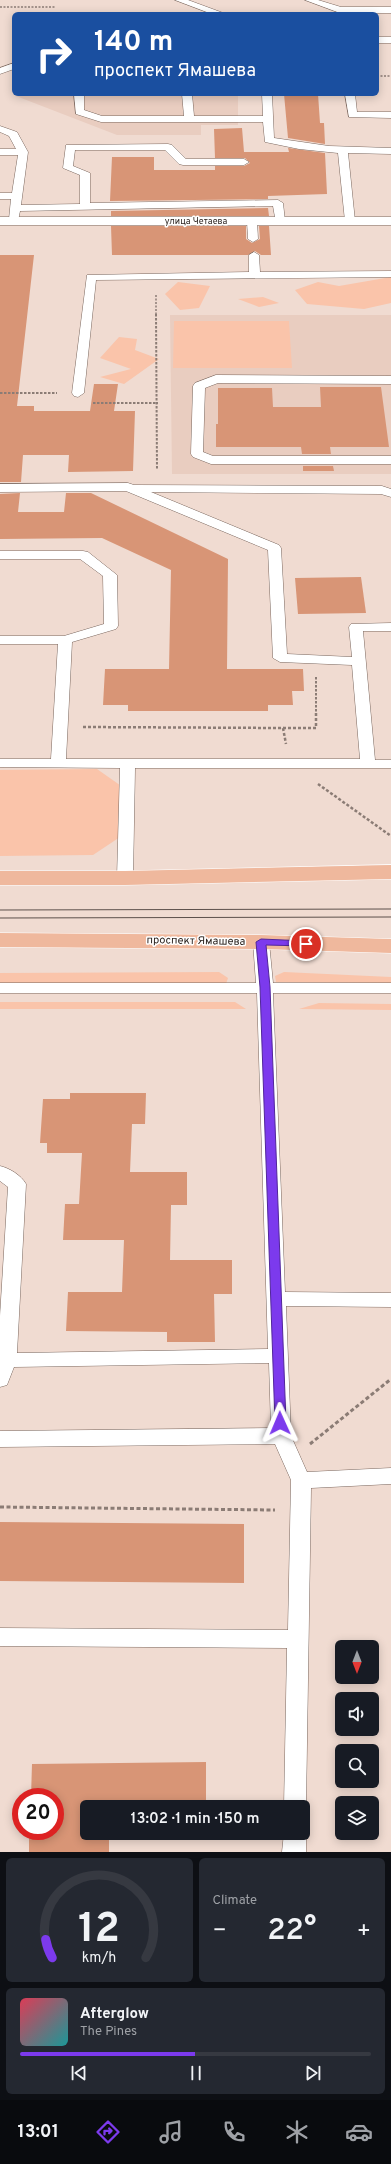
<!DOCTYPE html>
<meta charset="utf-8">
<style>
body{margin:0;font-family:Overpass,sans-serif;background:#242831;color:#f1f3f6;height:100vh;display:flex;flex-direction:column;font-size:15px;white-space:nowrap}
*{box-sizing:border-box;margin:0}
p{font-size:13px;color:#9ea1a6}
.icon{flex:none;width:22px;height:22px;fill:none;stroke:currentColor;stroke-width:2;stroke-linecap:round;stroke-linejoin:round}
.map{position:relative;height:1852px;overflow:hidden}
.details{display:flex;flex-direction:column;gap:6px;padding:6px;background:#0d0f14;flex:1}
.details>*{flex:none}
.banner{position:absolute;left:12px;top:12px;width:367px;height:84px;border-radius:6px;box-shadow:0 2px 10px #0003;background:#1a4fa0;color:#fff;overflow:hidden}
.needle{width:26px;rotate:180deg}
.controls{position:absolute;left:335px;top:1640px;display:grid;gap:8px}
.controls a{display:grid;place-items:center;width:44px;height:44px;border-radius:6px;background:#171b24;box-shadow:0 2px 10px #0003;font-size:20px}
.speed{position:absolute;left:12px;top:1788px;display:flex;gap:8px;font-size:20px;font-weight:700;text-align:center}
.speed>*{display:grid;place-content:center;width:52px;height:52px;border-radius:50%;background:#171b24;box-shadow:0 2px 10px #0003;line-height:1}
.speed .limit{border:6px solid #d22;background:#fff;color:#111}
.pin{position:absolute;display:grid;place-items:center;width:34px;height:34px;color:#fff;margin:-17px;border:2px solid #fff;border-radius:50%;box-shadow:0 1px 4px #0007}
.me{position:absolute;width:44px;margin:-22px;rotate:359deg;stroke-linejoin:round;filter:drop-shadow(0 0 3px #0008)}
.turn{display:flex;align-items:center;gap:14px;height:84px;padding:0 16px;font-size:18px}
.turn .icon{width:52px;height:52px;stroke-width:2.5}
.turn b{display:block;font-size:28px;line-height:34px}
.big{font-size:30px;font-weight:600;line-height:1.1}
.details .tile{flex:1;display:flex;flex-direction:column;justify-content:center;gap:6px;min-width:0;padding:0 14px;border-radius:6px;background:#242831}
.details .dial{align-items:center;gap:0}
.dial svg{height:104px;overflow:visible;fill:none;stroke:#363941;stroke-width:7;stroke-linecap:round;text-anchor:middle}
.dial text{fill:#f1f3f6;stroke:none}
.song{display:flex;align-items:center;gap:12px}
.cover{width:48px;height:48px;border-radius:6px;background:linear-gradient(135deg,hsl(350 70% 55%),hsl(180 70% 35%))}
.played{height:4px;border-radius:2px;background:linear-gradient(90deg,#7c3aed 50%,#363941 50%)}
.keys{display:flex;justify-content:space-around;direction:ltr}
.heat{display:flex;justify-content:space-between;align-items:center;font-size:22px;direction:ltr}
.details .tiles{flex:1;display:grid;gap:6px;grid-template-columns:1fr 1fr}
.tile:last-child{grid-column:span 2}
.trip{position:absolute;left:80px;top:1800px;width:230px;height:40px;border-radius:6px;background:#171b24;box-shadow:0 2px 10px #0003;font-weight:600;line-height:40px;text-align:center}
.dock{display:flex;height:64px;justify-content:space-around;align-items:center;background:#090b0e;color:#9ea1a6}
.dock .icon{width:28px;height:28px}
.dock .current{color:#7c3aed}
.dock b{font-size:18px;color:#f1f3f6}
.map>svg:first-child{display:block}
.built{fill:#e9cdc0}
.green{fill:#fac4aa}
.building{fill:#d89576}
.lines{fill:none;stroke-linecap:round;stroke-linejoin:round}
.service-casing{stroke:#7b685f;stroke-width:1}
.minor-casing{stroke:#7b685f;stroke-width:1}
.primary-casing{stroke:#fff;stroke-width:1}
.path-far3{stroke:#8b7c75;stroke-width:1.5;stroke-dasharray:2 1.5;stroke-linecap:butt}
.path-far2{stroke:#8b7c75;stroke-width:2;stroke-dasharray:2.5 1.5;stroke-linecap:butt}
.path-far1{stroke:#8b7c75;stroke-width:2.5;stroke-dasharray:3 2;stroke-linecap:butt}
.path{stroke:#8b7c75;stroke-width:3;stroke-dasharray:4 2.5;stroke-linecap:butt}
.service{fill:#fff;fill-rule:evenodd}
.minor{fill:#fff;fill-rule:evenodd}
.primary{fill:#efb89d;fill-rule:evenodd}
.tram{stroke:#5c504b;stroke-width:1}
.route{fill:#7c3aed;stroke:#51269a}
.labels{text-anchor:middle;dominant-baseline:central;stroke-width:3;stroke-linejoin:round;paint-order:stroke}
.far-street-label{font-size:9px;fill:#2c2420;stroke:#fff}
.street-label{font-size:11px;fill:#2c2420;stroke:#fff}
</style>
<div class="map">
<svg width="391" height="1852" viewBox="0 0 391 1852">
<rect width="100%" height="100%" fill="#f0dbd1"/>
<g class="built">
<path d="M16,94H238V125H201V135H117L16,96Z"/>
<path d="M170,315H391V474H172Z"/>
</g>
<g class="green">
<path d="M391,277V303L364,309L307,304L295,290L318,282L339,286Z"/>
<path d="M178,282L210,286L199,308L180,310L165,294Z"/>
<path d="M263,297L279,303L259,307L238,299Z"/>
<path d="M174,321H289L292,368H173Z"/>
<path d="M119,337L137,339L135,350L159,359L124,384L100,377L131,369L100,358Z"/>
<path d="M97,769L124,788L120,837L93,855L0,856V770Z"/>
<path d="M219,972L228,978L226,984H0V973Z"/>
<path d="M284,972L391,977V983L276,982L275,976Z"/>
<path d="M0,1002H235L246,1009H0Z"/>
<path d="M319,1003L391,1004V1010L299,1009Z"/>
</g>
<g class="building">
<path d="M284,94H318L320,123H324L325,144L288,138Z"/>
<path d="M242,128L244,152H289L288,148L325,153L327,194L268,196V199L110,201L112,157H154V170H215V166H244L250,163L245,158H215L214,129Z"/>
<path d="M268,208L269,216H111V211Z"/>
<path d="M111,226H246V239L252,243L260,239L259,226H269L271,255H261L255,251L248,255H112Z"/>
<path d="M0,255H34L17,406H34V411H90L94,384H118L114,411H135L133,471L68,472L69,455H23L21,482H0Z"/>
<path d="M320,387H381L389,447H330L331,454H302L301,447H216V424H218V388H272L273,407H321Z"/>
<path d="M303,466H333L334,471H303Z"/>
<path d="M20,493L18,512H64L66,493H91L228,559L227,669H303L304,691H292L293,705H268V711H128V705H103L105,669H169L171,570L102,538L0,539V494Z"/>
<path d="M361,577L366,613L298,614L295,578Z"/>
<path d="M70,1093H146L145,1124H132L130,1172H187V1205H171L170,1260H232V1294H214L215,1342H167V1332L66,1331L68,1292H122L124,1240H63L65,1204H79L82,1153H47V1143H40L43,1099H70Z"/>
<path d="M0,1522L244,1524V1583L0,1581Z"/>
<path d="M206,1762V1801H197V1807H87V1833H198L109,1834V1852H29V1831H55V1797H31L32,1764Z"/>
</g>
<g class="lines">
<g class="service-casing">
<g id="service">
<path d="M175,0H188L226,14H212Z"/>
<path d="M305,0H318L341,7H391V13H340Z"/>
<rect x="377" y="37" width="14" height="6"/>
<path d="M14,63V69L0,74V68Z"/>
<path d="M74,94H84V110L102,116H184L182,94H192L194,116H263L262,94H272L274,138L329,146L391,148V154L348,153L355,221L350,224L345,221L338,153L299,149L265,142L263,122H101L76,114Z"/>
<path d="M345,94H355L357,112H391V118L349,117Z"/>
<path d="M0,126L17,132L28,152L21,205L80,204V175L63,168L66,145L168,144L172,145L186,159H244L249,162L244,165H183L179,164L165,150H75L73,166L90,173V203L278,200L283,203L285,221L284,223H276L273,206L20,211L18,221H10L9,219L11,199H0V193H12L18,155H0V149H16L9,136L0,132Z"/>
<path d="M252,218L257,221L258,239L253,242L248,239L247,221Z"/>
<path d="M254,252L259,255L260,272L391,271V277L96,280L84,393L78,397L74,396L72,393L87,275L249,272V255Z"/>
<path d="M216,375L391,376V384L218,383L205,388L203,452L213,456H391V464H211L193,457L191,454L193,386L195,383Z"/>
<path d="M128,483L134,485L382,486L391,489V497L381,494L151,492L279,545L281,548L287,654L352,657L349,627L351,624L391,623V631H363L375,760H391V768H135L133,878L131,881H119L117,878L120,768L0,767V759H51L58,644H0V636H64L104,624L103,576L80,559H0V551H83L88,552L117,575L118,626L116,629L72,642L66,759H360L352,665L280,662L273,658L268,550L126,491L0,492V484Z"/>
<path d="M261,937L267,938L269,942L273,983H391V993H273L285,1292L391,1293V1307L286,1306L291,1436L307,1472L391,1468V1484L311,1488L306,1807L303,1814V1807H284L287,1648L0,1646V1628L288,1630L291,1480L275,1444L0,1447V1431L271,1428L269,1363L14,1367L7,1385L0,1387V1316L8,1187L0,1181V1166C9,1168 21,1175 26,1184L17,1353L268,1349L257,993H0V983H256L253,942L255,938Z"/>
<path d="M303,1826L306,1833V1852H282L284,1833H303Z"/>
</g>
</g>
<g class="minor-casing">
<rect id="minor" x="0" y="217" width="391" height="8"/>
</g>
<g class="primary-casing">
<g id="primary">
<path d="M391,865V879L125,885H0V871H125Z"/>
<path d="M0,933L261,935L391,939V953L261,949L0,947Z"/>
</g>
</g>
<g class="path-far3">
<path d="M0,7H55"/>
<path d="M377,76H391"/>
<path d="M156,295V315"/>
</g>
<g class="path-far2">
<path d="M156,314L157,470"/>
<path d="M0,393H57"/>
<path d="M93,403H158"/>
<path d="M316,677V712"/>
</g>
<g class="path-far1">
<path d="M83,727L283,728L286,744"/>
<path d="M283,728H316V711"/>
<path d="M318,784L391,836"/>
</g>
<g class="path">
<path d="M310,1444L391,1379"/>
<path d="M0,1507L275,1510"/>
</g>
<use href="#service" class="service"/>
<use href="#minor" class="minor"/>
<use href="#primary" class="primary"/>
<g class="tram">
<path d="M0,910L391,909"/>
<path d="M0,918L391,917"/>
</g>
</g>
<path class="route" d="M261,939L306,941L311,944L306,946L266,945L270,987L286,1423L280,1427L275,1423L260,987L256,942Z"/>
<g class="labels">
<g class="far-street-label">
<text x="196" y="221">улица Четаева</text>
</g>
<g class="street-label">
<text transform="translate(196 941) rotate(1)">проспект Ямашева</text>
</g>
</g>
</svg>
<div class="controls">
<a><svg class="needle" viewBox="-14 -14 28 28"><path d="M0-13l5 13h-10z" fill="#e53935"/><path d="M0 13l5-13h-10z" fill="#9ea1a6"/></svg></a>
<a><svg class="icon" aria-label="sound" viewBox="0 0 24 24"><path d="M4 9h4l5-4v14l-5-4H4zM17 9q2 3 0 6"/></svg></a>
<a><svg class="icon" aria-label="search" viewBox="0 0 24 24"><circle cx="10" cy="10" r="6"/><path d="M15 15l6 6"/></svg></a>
<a><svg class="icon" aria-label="layers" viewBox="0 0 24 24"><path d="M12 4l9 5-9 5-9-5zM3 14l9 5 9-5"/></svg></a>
</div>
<div class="speed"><div class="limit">20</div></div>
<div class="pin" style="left:306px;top:944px;background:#d93025"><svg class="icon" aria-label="arrive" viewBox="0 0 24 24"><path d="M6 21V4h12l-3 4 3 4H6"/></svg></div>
<svg class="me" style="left:280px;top:1423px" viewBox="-20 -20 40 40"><path d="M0-17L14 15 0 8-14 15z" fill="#7c3aed" stroke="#fff" stroke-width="4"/></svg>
<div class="trip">13:02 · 1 min · 150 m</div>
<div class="banner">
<div class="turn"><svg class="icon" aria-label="right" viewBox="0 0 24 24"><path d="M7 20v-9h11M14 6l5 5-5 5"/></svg><div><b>140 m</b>проспект Ямашева</div></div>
</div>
</div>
<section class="details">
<div class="tiles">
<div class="tile dial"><svg viewBox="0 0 100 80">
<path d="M14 69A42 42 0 1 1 86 69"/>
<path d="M14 69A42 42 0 0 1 9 55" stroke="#7c3aed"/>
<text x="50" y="56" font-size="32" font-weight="700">12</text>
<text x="50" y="72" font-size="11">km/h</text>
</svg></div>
<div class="tile"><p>Climate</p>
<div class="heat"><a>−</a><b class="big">22°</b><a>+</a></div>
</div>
<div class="tile">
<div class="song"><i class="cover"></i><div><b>Afterglow</b><p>The Pines</p></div></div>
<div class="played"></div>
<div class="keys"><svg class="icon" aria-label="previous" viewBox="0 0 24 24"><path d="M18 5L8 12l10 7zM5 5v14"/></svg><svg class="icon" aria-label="pause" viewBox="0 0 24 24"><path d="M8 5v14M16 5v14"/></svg><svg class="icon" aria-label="next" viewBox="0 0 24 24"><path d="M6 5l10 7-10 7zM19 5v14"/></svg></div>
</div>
</div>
</section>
<nav class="dock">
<b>13:01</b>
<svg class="icon current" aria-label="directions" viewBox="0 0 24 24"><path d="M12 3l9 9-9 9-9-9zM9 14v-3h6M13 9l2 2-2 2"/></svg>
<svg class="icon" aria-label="music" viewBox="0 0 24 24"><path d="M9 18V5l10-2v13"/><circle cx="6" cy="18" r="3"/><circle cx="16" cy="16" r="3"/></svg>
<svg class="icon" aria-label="phone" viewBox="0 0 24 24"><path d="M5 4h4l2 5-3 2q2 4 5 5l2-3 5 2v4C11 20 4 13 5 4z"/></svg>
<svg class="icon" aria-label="climate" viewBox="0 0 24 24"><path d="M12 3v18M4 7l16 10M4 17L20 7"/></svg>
<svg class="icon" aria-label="car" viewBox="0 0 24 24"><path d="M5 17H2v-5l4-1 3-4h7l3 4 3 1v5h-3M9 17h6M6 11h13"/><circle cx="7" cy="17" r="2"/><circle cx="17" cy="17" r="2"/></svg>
</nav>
